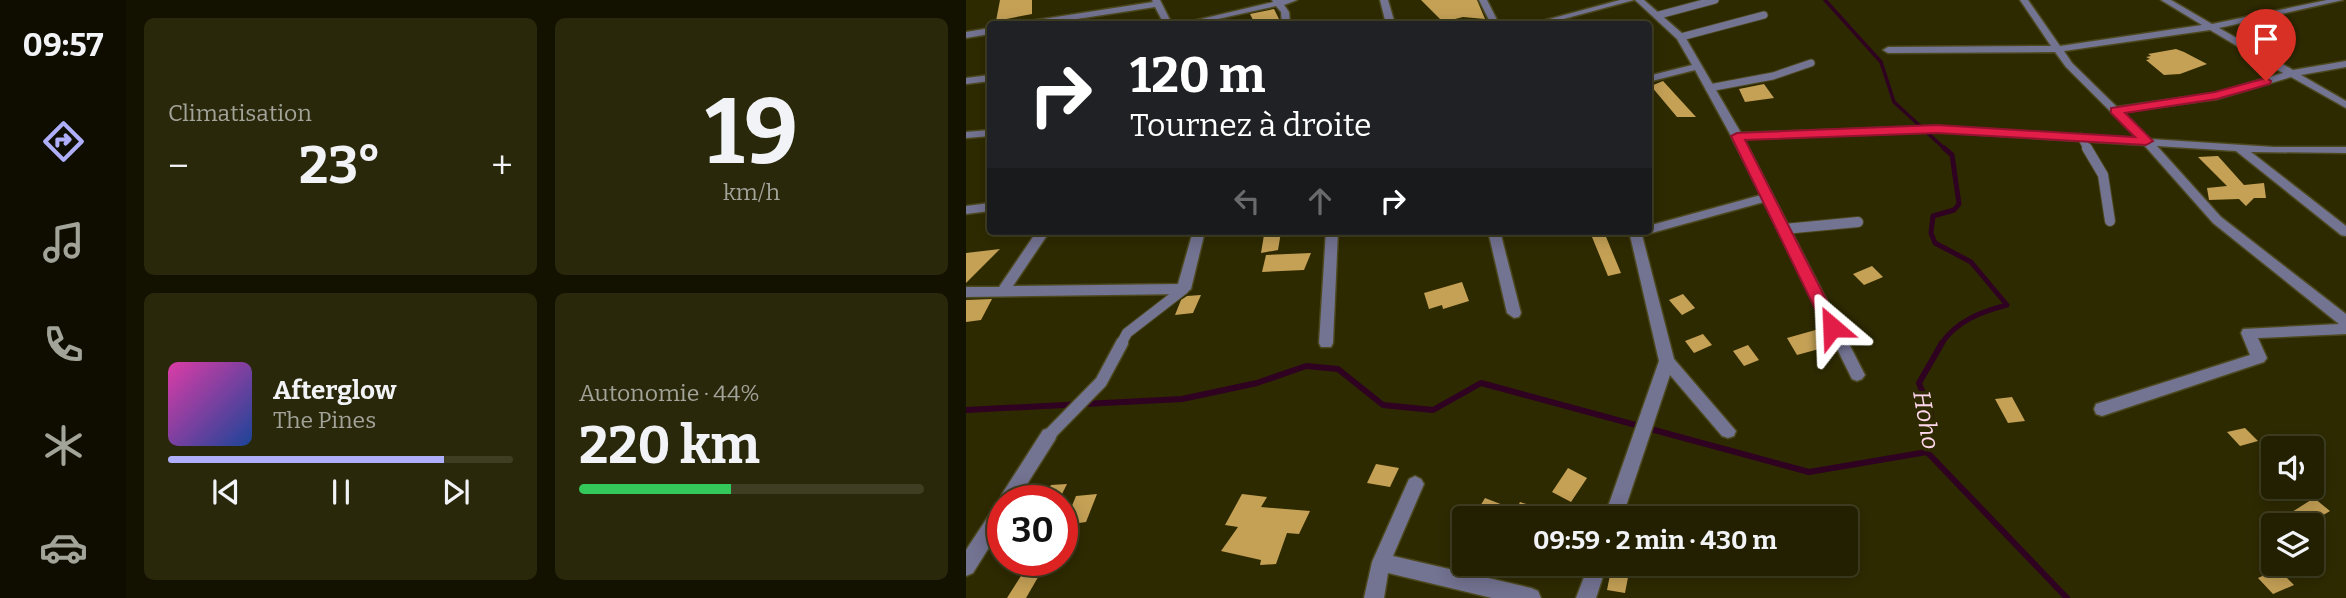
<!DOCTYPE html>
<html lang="fr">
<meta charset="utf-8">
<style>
body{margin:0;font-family:Bitter,serif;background:#2a280a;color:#f1f3f6;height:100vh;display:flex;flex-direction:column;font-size:26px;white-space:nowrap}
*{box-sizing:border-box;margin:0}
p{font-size:23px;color:#a2a399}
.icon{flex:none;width:38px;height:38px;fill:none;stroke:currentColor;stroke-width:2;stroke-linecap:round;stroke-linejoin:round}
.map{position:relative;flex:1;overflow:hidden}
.panel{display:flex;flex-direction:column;gap:18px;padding:18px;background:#131200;width:840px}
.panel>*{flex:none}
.top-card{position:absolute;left:21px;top:21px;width:665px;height:214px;border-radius:7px;box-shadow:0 4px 18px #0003,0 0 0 2px #3f3e22;background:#202124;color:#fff;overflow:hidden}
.fabs{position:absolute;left:1295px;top:436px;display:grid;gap:14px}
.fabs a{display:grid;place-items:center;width:63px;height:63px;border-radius:7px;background:#222000;box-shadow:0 4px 18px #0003,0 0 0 2px #3f3e22;font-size:35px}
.speed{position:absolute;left:21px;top:485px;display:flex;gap:14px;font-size:35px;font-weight:700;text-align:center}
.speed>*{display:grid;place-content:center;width:91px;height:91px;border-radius:50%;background:#222000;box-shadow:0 4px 18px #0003,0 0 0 2px #3f3e22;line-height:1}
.speed .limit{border:10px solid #d22;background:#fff;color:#111}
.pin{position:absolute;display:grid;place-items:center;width:60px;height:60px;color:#fff;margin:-72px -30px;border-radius:50% 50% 50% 0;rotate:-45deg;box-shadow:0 0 7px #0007}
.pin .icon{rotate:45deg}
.me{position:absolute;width:77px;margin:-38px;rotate:334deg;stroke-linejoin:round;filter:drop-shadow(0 0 5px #0008)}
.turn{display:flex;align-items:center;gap:24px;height:147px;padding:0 28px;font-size:32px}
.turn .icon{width:91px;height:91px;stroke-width:2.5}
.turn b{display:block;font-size:49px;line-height:60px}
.lanes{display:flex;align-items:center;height:66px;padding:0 28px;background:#0003;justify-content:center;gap:35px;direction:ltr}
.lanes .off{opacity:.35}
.big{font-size:52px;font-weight:700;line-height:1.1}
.panel .tile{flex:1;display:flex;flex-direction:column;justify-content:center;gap:10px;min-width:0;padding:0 24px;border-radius:10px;background:#2a280a}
.panel .dial{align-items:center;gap:0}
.dial b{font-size:91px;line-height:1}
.song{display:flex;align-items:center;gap:21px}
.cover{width:84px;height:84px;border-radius:10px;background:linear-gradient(135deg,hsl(320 70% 55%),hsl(220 70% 35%))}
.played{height:7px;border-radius:4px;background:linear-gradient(90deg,#aeaefa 80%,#3f3e22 80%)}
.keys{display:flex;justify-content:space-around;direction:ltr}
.heat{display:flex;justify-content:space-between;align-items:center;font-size:38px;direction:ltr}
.charge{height:10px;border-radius:5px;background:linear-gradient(90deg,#34c759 44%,#3f3e22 0)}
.panel .tiles{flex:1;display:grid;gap:18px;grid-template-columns:repeat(2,1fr)}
.trip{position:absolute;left:486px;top:506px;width:406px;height:70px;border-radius:7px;background:#222000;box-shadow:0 4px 18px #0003,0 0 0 2px #3f3e22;font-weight:700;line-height:70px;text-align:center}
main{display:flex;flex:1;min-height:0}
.menu{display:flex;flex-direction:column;width:126px;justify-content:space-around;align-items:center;background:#0e0d00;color:#a2a399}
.menu .icon{width:49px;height:49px}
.menu .active{color:#aeaefa}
.menu b{font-size:32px;color:#f1f3f6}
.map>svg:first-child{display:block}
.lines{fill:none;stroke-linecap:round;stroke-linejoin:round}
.stream-far2{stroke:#2f0221;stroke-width:3.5}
.stream-far1{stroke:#2f0221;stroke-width:5}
.stream{stroke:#2f0221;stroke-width:6}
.building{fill:#c5a156}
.lane-far2-casing{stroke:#4c481e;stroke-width:9}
.lane-far1-casing{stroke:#4c481e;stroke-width:12}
.lane-casing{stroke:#4c481e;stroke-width:15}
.street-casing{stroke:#4c481e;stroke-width:3}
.lane-far2{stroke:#737392;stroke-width:7}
.lane-far1{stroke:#737392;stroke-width:10}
.lane{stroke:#737392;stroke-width:12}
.street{fill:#737392;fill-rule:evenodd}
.route{fill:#e11d48;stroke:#92132f;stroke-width:2}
.labels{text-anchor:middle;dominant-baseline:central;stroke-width:7;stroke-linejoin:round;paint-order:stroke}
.water-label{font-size:24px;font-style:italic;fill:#fed6ec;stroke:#2e2a00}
</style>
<main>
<nav class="menu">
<b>09:57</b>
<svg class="icon active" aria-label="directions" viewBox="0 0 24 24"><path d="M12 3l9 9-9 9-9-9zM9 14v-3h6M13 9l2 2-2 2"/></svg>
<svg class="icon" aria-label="music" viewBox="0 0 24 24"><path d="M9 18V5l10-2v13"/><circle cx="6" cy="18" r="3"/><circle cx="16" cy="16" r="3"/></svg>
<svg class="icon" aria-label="phone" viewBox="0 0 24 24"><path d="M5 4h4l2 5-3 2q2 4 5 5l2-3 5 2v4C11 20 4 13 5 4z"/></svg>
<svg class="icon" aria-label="climate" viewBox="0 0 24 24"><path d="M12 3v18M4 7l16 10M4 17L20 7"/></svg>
<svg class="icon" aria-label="car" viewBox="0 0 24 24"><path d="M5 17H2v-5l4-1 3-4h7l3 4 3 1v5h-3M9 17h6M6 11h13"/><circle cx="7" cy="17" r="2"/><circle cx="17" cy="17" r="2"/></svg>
</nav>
<section class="panel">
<div class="tiles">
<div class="tile"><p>Climatisation</p>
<div class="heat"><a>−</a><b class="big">23°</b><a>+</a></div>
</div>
<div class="tile dial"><b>19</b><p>km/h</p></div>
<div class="tile">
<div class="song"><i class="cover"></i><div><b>Afterglow</b><p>The Pines</p></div></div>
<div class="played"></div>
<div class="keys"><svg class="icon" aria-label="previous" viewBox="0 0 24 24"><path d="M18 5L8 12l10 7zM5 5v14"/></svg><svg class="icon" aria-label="pause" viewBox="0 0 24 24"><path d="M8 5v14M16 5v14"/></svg><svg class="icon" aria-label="next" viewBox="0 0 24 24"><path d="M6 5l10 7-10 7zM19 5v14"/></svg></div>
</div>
<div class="tile"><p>Autonomie · 44%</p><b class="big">220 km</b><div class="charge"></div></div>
</div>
</section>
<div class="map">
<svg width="1380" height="598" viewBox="0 0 1380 598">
<rect width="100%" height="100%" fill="#2e2a00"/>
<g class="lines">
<path class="stream-far2" d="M859,0L915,62L928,102L980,150"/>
<path class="stream-far1" d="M975,344C991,321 1014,312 1041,305L1005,262L969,243L965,233L967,216L988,210L993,204L986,155L978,148"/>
<g class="stream">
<path d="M976,343L953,383L965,415L961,452L1101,598"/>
<path d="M0,410L216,399L291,383L340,366L372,369L417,405L467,410L515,383L843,472L961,452"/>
</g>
</g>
<g class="building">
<path d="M34,0H66V14L30,21Z"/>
<path d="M455,0H511L519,19L497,17L477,22Z"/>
<path d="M308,9L313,19L289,24L284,14Z"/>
<path d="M1210,49L1218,52L1241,64L1214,74L1198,75L1180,60L1184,59L1180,57L1185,56L1182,54Z"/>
<path d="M697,81L730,117H711L685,86Z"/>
<path d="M798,84L808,98L779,102L773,89Z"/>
<path d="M1252,156L1278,185L1298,183L1300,198H1288L1280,206L1273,199L1243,200L1241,188L1261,186L1232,157Z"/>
<path d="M315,232L312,250L295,253L298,235Z"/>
<path d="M638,232L655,273L642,276L626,237Z"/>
<path d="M34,249L0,283V253Z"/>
<path d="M345,253L338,270L296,272L300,255Z"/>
<path d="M906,266L917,277L898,285L887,274Z"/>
<path d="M496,282L503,301L477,309L476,305L463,309L458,293Z"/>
<path d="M717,294L729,308L716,315L703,300Z"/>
<path d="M235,295L227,313L209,315L215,300L221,296Z"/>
<path d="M26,299L15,320L0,322V300Z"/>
<path d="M853,329L864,346L831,355L821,338Z"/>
<path d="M737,334L746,345L728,353L719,341Z"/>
<path d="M782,345L793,360L778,366L767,351Z"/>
<path d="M1046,397L1059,421L1042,423L1029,399Z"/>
<path d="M1279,428L1292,441L1274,446L1261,432Z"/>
<path d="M410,464L433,468L424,487L401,483Z"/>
<path d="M602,468L621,478L605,502L586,492Z"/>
<path d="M101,484L93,500H77L85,485Z"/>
<path d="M131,494L120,522L98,525L110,496Z"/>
<path d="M276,494L301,497L295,507L344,511L333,534L321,533L310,564L294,565L295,560L255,551L272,527L259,525Z"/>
<path d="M519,498L550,510L554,502L595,515V518H507Z"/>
<path d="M1348,498L1364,511L1341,525L1326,512Z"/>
<path d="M646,565L664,567L659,593L641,590Z"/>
<path d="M1312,569L1328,585L1307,594L1292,578Z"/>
<path d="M58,571L75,572L60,598H41Z"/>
</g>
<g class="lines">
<g class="lane-far2-casing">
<g id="lane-far2">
<path d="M693,15L749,0"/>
<path d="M715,37L798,15"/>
<path d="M743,88L807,76L845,63"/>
<path d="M1115,137L1122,150"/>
</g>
</g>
<g class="lane-far1-casing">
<g id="lane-far1">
<path d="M1121,148L1137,175L1144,221"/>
<path d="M818,229L892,222"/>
<path d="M155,344L161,333L218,289"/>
</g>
</g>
<g class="lane-casing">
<path id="lane" d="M83,435L135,382L156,343"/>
</g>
<g class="street-casing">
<g id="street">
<path d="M186,0H194L206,24H198L189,7L78,24H59L64,21L187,2Z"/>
<path d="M306,0H331L318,5L323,12L324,24H316L315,12L310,6L229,24H214L307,2Z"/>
<path d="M414,0H422L429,24H420Z"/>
<path d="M513,0H521L533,24H525Z"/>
<path d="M654,0H668L579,24H565Z"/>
<path d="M669,0H678L718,35L775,133L971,126L1171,138L1100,67L1089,52L922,53L917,50L922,47L1085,46L1054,0H1062L1094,46L1236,25L1195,0H1205L1246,24L1361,0H1377L1253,28L1327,70L1380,61V67L1335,75L1380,101V108L1325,77L1251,99L1157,112L1184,139L1308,147H1380V153L1285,152L1380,226V236L1375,235L1270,151L1191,146L1255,217L1380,314V334L1292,338L1301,358L1298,362L1136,416L1130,414L1128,409L1130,404L1284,355L1275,333L1277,329L1373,324L1247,223L1178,145L971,132L778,139L899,375L896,379L891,381L886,379L798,202L682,234L676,231H682V226L795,195L765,136L729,70L682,82V76L726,65L711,39ZM1244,30L1317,73L1250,93L1151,107L1106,63L1098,51Z"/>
<path d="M24,28V34L0,38V32Z"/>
<path d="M24,75V81L0,84V78Z"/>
<path d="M24,130V136L0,138V132Z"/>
<path d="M24,203V211L0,214V206Z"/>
<path d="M71,231H84L47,286L212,284L227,231H239L225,289L218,294L0,297V287H33Z"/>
<path d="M360,231H372L367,343L365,347H355L353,343Z"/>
<path d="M522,231H534L555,313L553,317L548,318L541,313Z"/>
<path d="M663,231H675L708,359L770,431L768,436L762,438L756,436L704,375L656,518H638L693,361Z"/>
<path d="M83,428L89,430L91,435L89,440L51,500H37V525L7,573L0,576V550L31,503L34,502L36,494L77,430Z"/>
<path d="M449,476L455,479L458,484L427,556L565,588L572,591L575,598H526L422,573L418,598H398L406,562L443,479Z"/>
<path d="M623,564H641L630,598H610Z"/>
</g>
</g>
<use href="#lane-far2" class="lane-far2"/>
<use href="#lane-far1" class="lane-far1"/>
<use href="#lane" class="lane"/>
<use href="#street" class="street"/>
</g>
<path class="route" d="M1300,78L1305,81L1304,84L1251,99L1159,113L1187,141L1180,145L971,133L779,140L874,327L866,333L858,327L765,136L771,133L971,125L1169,137L1145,113V108L1249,92Z"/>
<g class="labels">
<g class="water-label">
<text transform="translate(960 420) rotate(80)">Hoho</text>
</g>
</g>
</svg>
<div class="fabs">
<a><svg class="icon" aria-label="sound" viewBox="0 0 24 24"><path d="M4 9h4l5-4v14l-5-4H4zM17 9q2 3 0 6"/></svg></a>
<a><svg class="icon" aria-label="layers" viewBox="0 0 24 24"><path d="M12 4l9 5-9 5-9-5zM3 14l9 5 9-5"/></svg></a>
</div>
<div class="speed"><div class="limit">30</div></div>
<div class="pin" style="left:1300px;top:81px;background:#d93025"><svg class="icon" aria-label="arrive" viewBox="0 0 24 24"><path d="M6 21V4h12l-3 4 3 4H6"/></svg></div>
<svg class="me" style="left:866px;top:327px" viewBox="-20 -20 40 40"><path d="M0-17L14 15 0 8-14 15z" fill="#e11d48" stroke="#fff" stroke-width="4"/></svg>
<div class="trip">09:59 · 2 min · 430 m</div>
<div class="top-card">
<div class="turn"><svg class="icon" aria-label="right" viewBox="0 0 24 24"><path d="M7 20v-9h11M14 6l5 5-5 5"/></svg><div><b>120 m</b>Tournez à droite</div></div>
<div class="lanes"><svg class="icon off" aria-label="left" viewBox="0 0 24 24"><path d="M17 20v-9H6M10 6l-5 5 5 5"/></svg><svg class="icon off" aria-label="ahead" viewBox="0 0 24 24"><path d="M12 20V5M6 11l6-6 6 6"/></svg><svg class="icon" aria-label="right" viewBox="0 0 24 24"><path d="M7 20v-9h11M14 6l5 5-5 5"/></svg></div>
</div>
</div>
</main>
